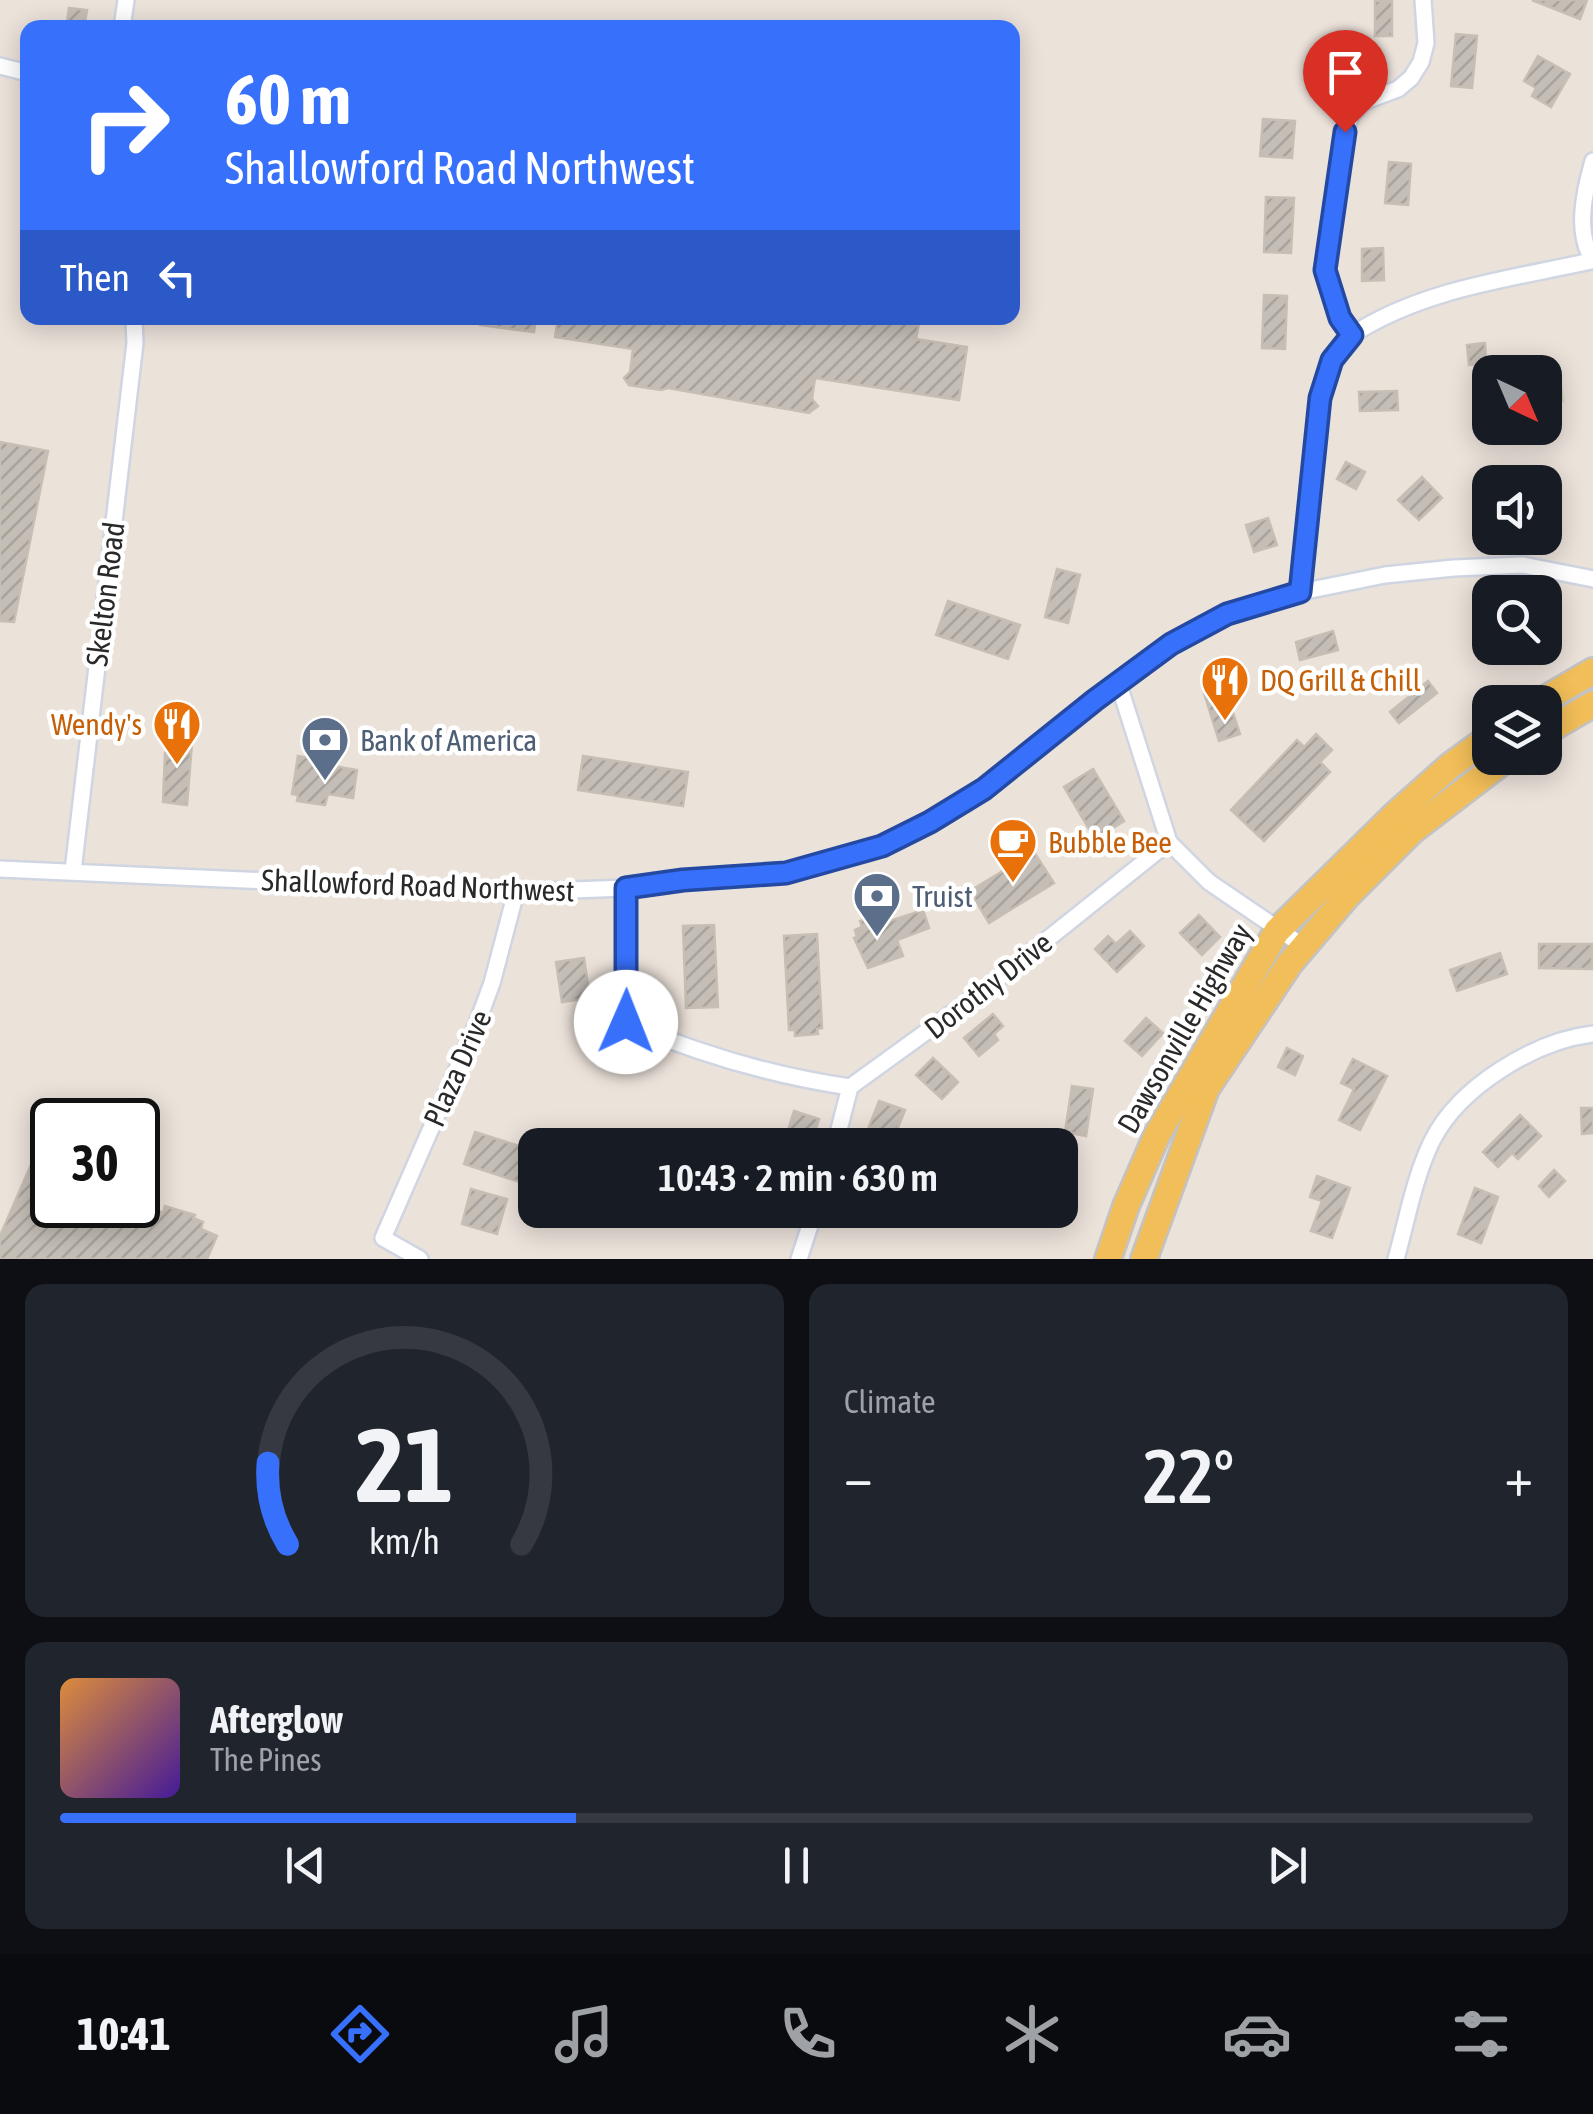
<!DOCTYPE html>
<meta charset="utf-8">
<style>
body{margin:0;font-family:"Asap Condensed",sans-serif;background:#20242c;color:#f1f3f6;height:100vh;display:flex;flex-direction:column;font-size:38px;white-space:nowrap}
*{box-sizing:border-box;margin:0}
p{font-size:32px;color:#9ea1a6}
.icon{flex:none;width:55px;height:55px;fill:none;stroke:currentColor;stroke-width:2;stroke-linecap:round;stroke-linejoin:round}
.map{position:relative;height:1259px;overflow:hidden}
.panel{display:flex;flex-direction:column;gap:25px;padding:25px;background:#0d0f14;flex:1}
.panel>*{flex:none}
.guide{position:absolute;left:20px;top:20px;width:1000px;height:305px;border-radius:20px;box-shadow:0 5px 25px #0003;background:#3770fb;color:#fff;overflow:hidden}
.needle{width:65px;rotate:136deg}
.fabs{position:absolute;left:1472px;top:355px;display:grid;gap:20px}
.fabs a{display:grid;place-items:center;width:90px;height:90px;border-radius:20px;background:#171b24;box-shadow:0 5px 25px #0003;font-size:50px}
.speed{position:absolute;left:30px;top:1098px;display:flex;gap:20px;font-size:50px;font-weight:700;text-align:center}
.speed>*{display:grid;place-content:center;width:130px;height:130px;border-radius:50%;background:#171b24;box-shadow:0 5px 25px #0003;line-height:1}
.speed .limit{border:5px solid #111;border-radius:15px;background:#fff;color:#111}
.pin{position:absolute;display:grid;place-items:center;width:85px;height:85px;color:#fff;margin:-102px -42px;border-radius:50% 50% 50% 0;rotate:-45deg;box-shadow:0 0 10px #0007}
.pin .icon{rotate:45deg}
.me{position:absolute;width:110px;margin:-55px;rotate:1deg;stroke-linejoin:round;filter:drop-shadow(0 0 8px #0008)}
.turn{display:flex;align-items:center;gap:35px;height:210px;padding:0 40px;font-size:45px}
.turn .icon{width:130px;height:130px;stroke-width:2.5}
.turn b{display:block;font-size:70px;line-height:85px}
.then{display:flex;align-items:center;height:95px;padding:0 40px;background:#0003;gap:20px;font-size:38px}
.big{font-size:75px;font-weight:600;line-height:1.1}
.panel .widget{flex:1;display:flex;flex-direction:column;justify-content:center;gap:15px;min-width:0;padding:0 35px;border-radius:20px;background:#20242c}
.panel .dial{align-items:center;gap:0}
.dial svg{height:260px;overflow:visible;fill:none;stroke:#363941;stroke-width:7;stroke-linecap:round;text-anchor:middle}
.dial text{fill:#f1f3f6;stroke:none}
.song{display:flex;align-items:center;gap:30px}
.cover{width:120px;height:120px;border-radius:15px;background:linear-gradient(135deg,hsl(30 70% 55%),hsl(260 70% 35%))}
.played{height:10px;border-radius:5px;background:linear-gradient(90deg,#3770fb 35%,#363941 35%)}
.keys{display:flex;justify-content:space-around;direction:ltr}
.heat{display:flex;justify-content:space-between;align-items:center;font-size:55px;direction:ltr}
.panel .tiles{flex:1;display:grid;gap:25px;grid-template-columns:1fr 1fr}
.widget:last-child{grid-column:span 2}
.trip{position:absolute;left:518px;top:1128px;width:560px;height:100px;border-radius:20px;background:#171b24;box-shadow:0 5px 25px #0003;font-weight:600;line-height:100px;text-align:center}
.tab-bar{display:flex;height:160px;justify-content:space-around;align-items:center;background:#090b0e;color:#9ea1a6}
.tab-bar .icon{width:70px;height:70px}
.tab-bar .selected{color:#3770fb}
.tab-bar b{font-size:45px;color:#f1f3f6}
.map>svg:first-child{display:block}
.cemetery{fill:url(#cemetery-stones)}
.building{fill:url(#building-hatch);stroke:#c7beb4;stroke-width:2.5}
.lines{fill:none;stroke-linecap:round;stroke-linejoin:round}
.street-casing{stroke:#d0d5e2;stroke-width:20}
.primary-casing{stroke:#c3c3c3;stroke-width:30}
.street{stroke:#fff;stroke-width:15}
.primary{stroke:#f2be59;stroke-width:25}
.route-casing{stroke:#2449a3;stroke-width:25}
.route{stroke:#3770fb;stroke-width:18}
.labels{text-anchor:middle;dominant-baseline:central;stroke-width:9;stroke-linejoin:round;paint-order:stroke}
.street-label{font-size:30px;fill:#292929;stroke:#fff}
.food-label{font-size:30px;fill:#c56008;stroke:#fff;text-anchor:start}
.service-label{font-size:30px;fill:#4e5e75;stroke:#fff;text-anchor:start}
</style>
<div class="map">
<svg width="1593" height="1259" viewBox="0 0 1593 1259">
<defs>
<pattern id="cemetery-stones" width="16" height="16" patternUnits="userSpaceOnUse" patternTransform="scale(2.5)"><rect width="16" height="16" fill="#c7d6b1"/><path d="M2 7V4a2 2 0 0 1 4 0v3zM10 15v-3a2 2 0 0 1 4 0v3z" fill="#abb898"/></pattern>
<pattern id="building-hatch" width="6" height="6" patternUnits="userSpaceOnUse" patternTransform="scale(2.5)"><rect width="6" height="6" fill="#c4beb6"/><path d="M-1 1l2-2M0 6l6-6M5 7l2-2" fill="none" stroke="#a8a39c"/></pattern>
</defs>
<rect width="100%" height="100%" fill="#ebe2da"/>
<path class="cemetery" d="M1560,364L1564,402L1545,404V372H1524V369Z"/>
<g class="building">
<path d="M1392,0V36H1375V1Z"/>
<path d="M1532,0H1587L1580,19Z"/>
<path d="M69,8L87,10L84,28H66Z"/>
<path d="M1456,34L1477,36L1472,88L1451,86Z"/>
<path d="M1538,56L1570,74L1551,107L1532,96L1536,88L1524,81Z"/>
<path d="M1263,119L1295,121L1292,158L1260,156Z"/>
<path d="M1389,162L1411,164L1408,205L1385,203Z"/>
<path d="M1266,197L1294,198L1291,253L1264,252Z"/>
<path d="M1383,248L1384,280L1362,281V249Z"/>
<path d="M1264,295L1287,296L1285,349L1262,348Z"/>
<path d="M480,318H536L534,332L480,325Z"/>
<path d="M558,318H920L916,339L967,347L959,400L815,378L812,399L818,406L809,413L668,388L661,390L629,385L624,378L630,372L633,349L555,337Z"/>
<path d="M1485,343L1486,364L1469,365L1467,345Z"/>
<path d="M1397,391L1398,410L1360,411L1359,392Z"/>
<path d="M0,442L48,451L14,622L0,621Z"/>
<path d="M1346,462L1365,472L1356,489L1337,479Z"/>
<path d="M1422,477L1442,498L1419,520L1398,500Z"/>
<path d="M1268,518L1277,545L1254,552L1246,525Z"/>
<path d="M1057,569L1080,575L1068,623L1045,617Z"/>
<path d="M948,601L1020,625L1008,659L936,635Z"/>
<rect x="1476" y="610" width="14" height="40"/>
<path d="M1333,631L1338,650L1300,660L1296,642Z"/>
<path d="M1428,681L1437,693L1399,723L1390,712Z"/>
<path d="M1224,686L1240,734L1219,741L1204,693Z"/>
<path d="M1316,734L1332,750L1320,762L1330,772L1264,841L1231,810L1297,740L1304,747Z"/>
<path d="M172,740L192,743L187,805L163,802L165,753L170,754Z"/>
<path d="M298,756L333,762V766L357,770L353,798L328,794L325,805L297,801L298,795L292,794Z"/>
<path d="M583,756L688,772L683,806L578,790Z"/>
<path d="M1093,769L1124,821L1095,839L1064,787Z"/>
<path d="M1034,852L1054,883L989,923L970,891Z"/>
<path d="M923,910L929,928L897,940L903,956L868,968L854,938L857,937L855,930L862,927L860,921L880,914L882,920L889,917L890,921Z"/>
<path d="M1199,915L1220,937L1202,955L1180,933Z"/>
<path d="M714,925L718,1007L686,1008L683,926Z"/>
<path d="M1130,931L1144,946L1117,972L1095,949L1108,936L1116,944Z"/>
<path d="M817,934L822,1028L817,1029L818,1034L795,1036V1030H789L784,936Z"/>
<path d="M1539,944H1592V969L1539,968Z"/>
<path d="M1500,953L1507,974L1457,991L1450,970Z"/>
<path d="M584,958L590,998L562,1002L556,962Z"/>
<path d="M993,1014L1003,1026L994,1034L998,1040L979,1056L964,1038Z"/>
<path d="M1146,1018L1163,1033L1142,1056L1125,1041Z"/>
<path d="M1287,1048L1303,1056L1295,1075L1278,1067Z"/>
<path d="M933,1058L958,1082L942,1099L916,1075Z"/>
<path d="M1353,1059L1387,1076L1360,1130L1339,1120L1354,1089L1341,1083Z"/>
<path d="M1072,1086L1093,1089L1086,1136L1065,1132Z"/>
<path d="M879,1101L905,1110L891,1145L865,1137Z"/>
<path d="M1581,1108H1593V1133L1582,1134Z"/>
<path d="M794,1111L819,1119L813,1138L788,1130Z"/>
<path d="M1520,1115L1541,1136L1518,1159L1512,1153L1498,1167L1483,1152Z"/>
<path d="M475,1132L535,1151V1187L464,1164Z"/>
<path d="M34,1158L52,1166V1205H138V1202L163,1213L165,1206L195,1215L193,1218L203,1222L201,1229L217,1236L207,1259H0V1236Z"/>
<path d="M1554,1170L1565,1181L1549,1197L1539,1186Z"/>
<path d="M1317,1176L1350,1188L1332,1238L1311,1231L1322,1201L1310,1197Z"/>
<path d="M1475,1188L1498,1197L1481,1243L1458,1234Z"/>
<path d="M471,1189L507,1199L497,1234L462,1224Z"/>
</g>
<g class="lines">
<g class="street-casing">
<g id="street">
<path d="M122,28L126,0"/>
<path d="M0,66L28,73"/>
<path d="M1593,161C1584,192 1575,233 1593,260"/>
<path d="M1352,335C1422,289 1510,279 1591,261"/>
<path d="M1301,592L1321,398L1332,360L1352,335L1340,318L1325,270L1345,132L1351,116L1363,102L1398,89L1411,78L1421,62L1426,43L1423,0"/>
<path d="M1118,682L1169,842L1209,882L1303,946"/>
<path d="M0,869L516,892L627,888L683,880L786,873L882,846L957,806L984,789L1072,717L1171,644L1227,614L1301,592L1385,575L1454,568L1523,565L1593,579"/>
<path d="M73,871L135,343L134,318"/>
<path d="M627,888L626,1023C697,1053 773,1076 850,1087"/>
<path d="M835,1145L850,1087L984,990L1169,842"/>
<path d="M420,1259L383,1238L478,1021L492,983L516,892"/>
<path d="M799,1259L815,1210"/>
<path d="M1396,1259C1407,1220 1414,1178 1432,1141C1459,1087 1534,1041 1593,1034"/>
</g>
</g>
<g class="primary-casing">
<g id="primary">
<path d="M1540,702L1593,671"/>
<path d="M1545,732L1593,704"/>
<path d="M1108,1259L1126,1206L1157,1135L1277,931L1396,814L1450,766L1490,737"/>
<path d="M1144,1259L1206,1089L1290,963L1346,897L1413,830L1507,758"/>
</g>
</g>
<use href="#street" class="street"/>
<use href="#primary" class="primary"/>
</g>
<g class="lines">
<g class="route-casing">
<path id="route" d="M626,1022V888L683,880L786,873L882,846L930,822L984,789L1095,700L1171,644L1227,614L1300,592L1320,398L1332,360L1352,335L1340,318L1325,270L1345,132"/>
</g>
<use href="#route" class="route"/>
</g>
<defs>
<g id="restaurant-pin" transform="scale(2.5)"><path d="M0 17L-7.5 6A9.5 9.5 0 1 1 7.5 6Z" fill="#e8710a" stroke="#fff"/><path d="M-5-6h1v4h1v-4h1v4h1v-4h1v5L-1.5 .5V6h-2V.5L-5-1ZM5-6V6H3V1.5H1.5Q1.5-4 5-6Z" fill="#fff"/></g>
<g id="bank-pin" transform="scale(2.5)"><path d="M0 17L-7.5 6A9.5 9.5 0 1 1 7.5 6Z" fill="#5c6f8a" stroke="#fff"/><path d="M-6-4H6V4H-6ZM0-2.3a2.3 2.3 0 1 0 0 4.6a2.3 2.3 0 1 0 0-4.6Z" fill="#fff"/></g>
<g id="cafe-pin" transform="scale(2.5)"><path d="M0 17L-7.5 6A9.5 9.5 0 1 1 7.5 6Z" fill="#e8710a" stroke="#fff"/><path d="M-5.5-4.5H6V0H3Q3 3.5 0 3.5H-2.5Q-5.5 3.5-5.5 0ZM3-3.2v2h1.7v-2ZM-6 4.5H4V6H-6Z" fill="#fff"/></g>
</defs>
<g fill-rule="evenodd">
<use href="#restaurant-pin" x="1225" y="680"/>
<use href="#restaurant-pin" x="177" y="724"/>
<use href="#bank-pin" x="325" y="740"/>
<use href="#cafe-pin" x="1013" y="842"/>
<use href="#bank-pin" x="877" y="896"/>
</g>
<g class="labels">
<g class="street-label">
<text transform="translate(105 594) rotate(-83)">Skelton Road</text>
<text transform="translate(418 885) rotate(2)">Shallowford Road Northwest</text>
<text transform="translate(988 985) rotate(-38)">Dorothy Drive</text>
<text transform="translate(1184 1028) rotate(-60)">Dawsonville Highway</text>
<text transform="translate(457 1068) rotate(-66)">Plaza Drive</text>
</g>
<g class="food-label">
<text x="1260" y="680">DQ Grill &amp; Chill</text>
<text x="142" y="724" text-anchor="end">Wendy's</text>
<text x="1048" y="842">Bubble Bee</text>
</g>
<g class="service-label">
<text x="360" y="740">Bank of America</text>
<text x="912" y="896">Truist</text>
</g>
</g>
</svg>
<div class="fabs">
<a><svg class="needle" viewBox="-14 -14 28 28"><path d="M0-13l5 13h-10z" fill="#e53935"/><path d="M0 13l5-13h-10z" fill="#9ea1a6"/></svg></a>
<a><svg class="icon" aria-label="sound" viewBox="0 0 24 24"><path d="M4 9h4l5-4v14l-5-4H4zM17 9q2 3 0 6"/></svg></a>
<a><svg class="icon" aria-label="search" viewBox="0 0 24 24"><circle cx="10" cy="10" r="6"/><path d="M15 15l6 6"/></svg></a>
<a><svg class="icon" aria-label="layers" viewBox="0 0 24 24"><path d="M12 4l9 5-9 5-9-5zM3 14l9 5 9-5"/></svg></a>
</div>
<div class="speed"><div class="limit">30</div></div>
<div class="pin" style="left:1345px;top:132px;background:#d93025"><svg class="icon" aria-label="arrive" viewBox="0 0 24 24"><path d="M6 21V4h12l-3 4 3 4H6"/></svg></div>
<svg class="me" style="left:626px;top:1022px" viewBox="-20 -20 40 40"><circle r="19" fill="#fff"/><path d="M0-13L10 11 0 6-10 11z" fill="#3770fb"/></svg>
<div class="trip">10:43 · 2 min · 630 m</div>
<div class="guide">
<div class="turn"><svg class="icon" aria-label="right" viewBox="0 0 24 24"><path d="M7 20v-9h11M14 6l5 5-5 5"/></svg><div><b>60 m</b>Shallowford Road Northwest</div></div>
<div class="then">Then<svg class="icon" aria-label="left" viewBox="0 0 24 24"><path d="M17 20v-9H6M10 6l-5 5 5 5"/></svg></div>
</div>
</div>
<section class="panel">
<div class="tiles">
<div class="widget dial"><svg viewBox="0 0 100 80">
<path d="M14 69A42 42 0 1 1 86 69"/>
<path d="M14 69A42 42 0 0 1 8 44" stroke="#3770fb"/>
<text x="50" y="56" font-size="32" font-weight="700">21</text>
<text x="50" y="72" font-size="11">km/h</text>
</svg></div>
<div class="widget"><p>Climate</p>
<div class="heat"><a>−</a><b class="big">22°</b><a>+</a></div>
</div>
<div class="widget">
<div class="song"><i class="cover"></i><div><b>Afterglow</b><p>The Pines</p></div></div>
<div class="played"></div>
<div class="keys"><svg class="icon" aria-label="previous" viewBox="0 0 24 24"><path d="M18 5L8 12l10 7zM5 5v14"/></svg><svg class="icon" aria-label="pause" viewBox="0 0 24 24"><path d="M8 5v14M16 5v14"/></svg><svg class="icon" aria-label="next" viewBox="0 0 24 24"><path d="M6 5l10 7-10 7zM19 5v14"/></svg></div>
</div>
</div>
</section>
<nav class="tab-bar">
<b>10:41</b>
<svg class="icon selected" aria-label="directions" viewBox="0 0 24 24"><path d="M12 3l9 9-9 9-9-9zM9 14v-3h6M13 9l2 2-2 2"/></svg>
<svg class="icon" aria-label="music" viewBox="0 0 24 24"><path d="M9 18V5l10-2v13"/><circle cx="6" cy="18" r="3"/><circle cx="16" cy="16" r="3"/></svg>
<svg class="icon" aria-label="phone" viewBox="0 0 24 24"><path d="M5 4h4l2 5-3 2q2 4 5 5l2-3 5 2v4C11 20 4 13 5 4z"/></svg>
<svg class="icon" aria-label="climate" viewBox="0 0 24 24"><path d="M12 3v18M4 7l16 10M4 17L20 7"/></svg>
<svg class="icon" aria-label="car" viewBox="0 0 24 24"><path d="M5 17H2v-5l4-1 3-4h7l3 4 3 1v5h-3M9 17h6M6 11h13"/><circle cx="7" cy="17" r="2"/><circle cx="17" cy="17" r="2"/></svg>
<svg class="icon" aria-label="filters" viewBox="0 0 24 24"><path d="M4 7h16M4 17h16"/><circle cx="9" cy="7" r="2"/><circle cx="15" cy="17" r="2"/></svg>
</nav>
